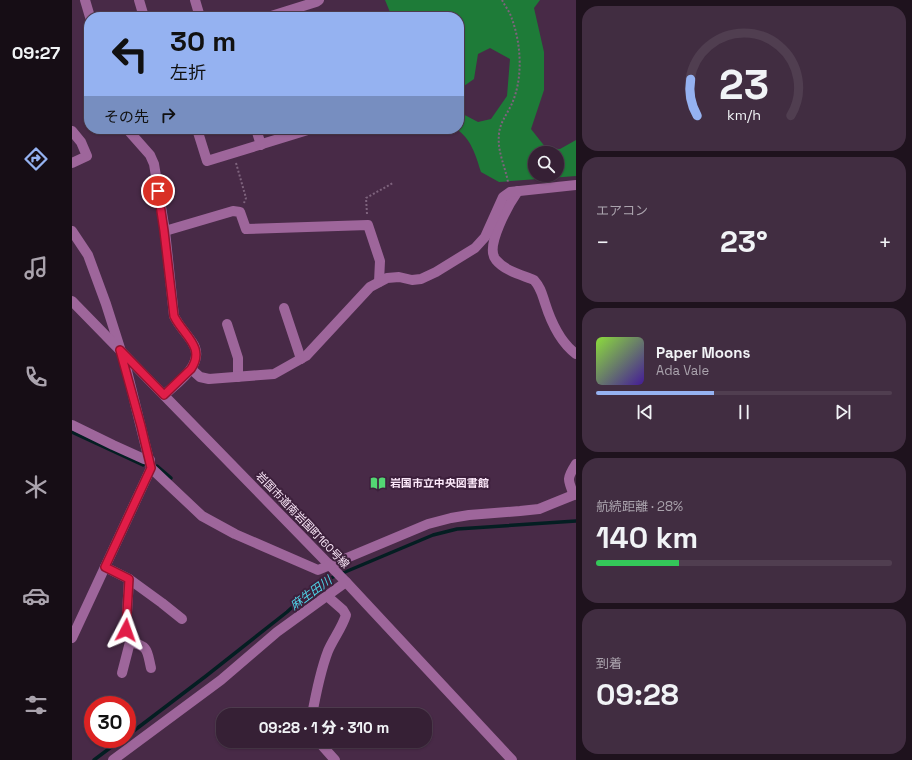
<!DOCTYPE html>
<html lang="ja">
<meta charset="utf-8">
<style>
body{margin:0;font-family:"Space Grotesk","Noto Sans JP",sans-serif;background:#412d41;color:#f1f3f6;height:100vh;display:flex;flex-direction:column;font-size:15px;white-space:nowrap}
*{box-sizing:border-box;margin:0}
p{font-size:13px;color:#aaa3ad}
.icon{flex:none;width:22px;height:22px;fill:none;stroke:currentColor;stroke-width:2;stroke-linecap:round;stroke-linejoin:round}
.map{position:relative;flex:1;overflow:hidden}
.sheet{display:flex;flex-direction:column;gap:6px;padding:6px;background:#1e121d;width:336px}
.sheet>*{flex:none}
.top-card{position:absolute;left:12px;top:12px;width:380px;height:122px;border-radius:16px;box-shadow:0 1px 3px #0004,0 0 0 1px #503e50;background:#95b2f1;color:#111;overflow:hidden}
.tools{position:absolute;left:456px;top:146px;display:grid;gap:8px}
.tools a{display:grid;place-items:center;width:36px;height:36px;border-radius:50%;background:#362035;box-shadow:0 1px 3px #0004,0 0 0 1px #503e50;font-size:20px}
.speed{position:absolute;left:12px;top:696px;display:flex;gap:8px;font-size:20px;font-weight:700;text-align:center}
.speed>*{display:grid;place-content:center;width:52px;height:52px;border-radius:50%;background:#362035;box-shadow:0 1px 3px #0004,0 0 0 1px #503e50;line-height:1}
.speed .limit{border:6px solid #d22;background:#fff;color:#111}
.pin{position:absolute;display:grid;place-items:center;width:34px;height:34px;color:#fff;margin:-17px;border:2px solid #fff;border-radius:50%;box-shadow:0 1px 4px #0007}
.me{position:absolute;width:44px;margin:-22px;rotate:4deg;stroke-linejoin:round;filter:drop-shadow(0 0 3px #0008)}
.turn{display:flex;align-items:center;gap:14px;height:84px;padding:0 20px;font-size:18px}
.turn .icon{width:52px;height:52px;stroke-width:2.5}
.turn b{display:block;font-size:28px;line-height:34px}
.then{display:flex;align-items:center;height:38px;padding:0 20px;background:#0003;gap:8px;font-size:15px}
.big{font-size:30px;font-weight:800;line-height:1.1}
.sheet .widget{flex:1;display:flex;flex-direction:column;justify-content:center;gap:6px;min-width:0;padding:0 14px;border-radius:16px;background:#412d41}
.sheet .dial{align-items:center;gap:0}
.dial svg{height:104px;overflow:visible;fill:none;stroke:#503e50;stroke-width:7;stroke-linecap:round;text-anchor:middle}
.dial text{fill:#f1f3f6;stroke:none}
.song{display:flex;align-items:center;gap:12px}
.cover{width:48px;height:48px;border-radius:6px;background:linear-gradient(135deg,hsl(90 70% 55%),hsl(260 70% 35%))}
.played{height:4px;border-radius:2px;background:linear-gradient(90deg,#95b2f1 40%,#503e50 40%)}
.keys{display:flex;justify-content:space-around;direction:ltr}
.heat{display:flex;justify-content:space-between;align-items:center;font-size:22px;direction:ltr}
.charge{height:6px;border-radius:3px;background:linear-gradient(90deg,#34c759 28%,#503e50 0)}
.trip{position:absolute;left:144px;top:708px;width:216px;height:40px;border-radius:16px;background:#362035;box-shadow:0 1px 3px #0004,0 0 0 1px #503e50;font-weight:800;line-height:40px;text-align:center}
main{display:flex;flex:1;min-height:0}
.tabs{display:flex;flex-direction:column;width:72px;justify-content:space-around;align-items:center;background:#160d15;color:#aaa3ad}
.tabs .icon{width:28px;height:28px}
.tabs .selected{color:#95b2f1}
.tabs b{font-size:18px;color:#f1f3f6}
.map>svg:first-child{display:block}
.forest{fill:#1e7b38;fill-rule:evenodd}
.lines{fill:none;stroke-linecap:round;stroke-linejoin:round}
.stream{stroke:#041e22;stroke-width:3.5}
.path{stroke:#7e637d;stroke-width:2;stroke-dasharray:2 2;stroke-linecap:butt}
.minor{stroke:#9e669b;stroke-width:10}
.route-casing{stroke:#92132f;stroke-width:10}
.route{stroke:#e11d48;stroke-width:7}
.labels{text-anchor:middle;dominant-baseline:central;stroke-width:4;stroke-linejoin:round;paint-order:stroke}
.poi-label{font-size:11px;font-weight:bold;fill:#fce8fa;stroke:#3d203c;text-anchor:start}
.street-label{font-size:11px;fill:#fce8fa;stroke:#3d203c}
.water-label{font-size:12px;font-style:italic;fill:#4ed3e6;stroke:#3d203c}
</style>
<main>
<nav class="tabs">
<b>09:27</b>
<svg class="icon selected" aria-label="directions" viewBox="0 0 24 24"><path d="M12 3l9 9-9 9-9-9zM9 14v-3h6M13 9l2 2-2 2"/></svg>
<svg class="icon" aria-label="music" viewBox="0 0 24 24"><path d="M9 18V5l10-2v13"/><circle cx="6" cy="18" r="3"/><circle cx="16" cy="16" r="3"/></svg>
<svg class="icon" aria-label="phone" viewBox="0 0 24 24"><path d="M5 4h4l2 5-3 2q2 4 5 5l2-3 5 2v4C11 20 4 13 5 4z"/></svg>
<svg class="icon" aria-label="climate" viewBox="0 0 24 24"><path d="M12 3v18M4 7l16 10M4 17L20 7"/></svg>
<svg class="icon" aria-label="car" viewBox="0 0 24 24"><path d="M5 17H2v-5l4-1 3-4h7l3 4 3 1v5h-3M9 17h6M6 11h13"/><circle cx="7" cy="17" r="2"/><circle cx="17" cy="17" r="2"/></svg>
<svg class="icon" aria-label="filters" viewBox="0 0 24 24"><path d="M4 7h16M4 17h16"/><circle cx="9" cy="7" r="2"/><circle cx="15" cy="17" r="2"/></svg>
</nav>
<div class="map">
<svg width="504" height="760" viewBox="0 0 504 760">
<rect width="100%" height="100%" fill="#482a47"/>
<path class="forest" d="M313,0H468L462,8L472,52V90L459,129L474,148L488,149L504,140V176L427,182L409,172C404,156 399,138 384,129H387V112L406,122L419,119L435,96L438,59L418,48L406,54L402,79L392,86L387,84V17H320ZM463,153H485V175H463Z"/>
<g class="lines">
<g class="stream">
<path d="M0,432L71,465"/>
<path d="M85,466L99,478"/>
<path d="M55,736L134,676L215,612L238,591L254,580L361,535L385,529L504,521"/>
<path d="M22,760L50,739"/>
</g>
<g class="path">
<path d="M430,0C433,6 438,12 440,19C449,44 451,76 441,101C437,112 428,121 427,134C425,151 433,166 436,182"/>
<path d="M164,163L174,198L172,203"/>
<path d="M295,214L294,198L321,183"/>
</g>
<g class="minor">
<path d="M13,0L18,17"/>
<path d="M67,0L72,17"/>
<path d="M123,0L128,17"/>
<path d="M196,17L244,2L247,0"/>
<path d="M55,129L78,155L82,164L93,231L102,316C107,326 114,333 120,342C135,363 106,382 92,395"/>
<path d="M125,129L135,161L239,129"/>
<path d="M184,129L189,145"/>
<path d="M0,131L9,142L15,156L0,163"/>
<path d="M446,191C437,204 412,247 424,260C433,271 450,275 462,280C469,288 470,294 473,303C479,322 488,342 504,354"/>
<path d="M0,231L16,255L34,304L54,367L79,468L0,638"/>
<path d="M93,231L161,211L168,212L174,229L296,225L308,261L307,282"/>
<path d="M0,301L274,582L440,760"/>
<path d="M212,308L229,359"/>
<path d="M155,324L166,358V377"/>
<path d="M119,369L128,377L137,379L202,374L234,356L298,287L315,278L327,277L340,280L349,279L364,272L403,248L413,237L431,197L438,192L504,185"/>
<path d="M0,425L41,445L72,459L78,460"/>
<path d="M79,468L130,516L163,534L246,570L356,524L379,518L397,515L448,511L467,509L504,494"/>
<path d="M502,495C495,479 495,478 504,464"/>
<path d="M33,567L57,579L54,630L58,642"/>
<path d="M57,579L90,603L110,619"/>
<path d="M50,673L58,642C77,646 75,651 79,668"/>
<path d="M240,715C244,693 248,672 256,651C261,639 270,628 274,615L271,610L255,596"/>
<path d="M246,741L263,760"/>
<path d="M41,760L149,680L205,632L274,582"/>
</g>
</g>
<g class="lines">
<g class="route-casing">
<path id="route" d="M54,630L57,579L33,567L79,468L69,426L48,350L92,395L119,369C134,347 111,335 102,316L92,231L86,191"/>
</g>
<use href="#route" class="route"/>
</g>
<defs>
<g id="library-bare" transform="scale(1.2)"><path d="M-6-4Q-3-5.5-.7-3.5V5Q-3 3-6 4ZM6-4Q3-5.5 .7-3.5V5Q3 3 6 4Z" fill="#53d673" stroke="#3d203c" stroke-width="2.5" paint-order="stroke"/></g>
</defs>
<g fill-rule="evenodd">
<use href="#library-bare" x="306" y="483"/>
</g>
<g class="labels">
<g class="poi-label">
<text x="318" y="483">岩国市立中央図書館</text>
</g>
<g class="street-label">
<text transform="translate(231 520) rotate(46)">岩国市道南岩国町160号線</text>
</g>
<g class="water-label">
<text transform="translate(239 593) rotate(-36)">麻生田川</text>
</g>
</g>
</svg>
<div class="tools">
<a><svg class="icon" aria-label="search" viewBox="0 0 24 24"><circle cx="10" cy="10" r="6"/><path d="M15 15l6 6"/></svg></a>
</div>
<div class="speed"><div class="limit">30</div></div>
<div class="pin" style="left:86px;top:191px;background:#d93025"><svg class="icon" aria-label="arrive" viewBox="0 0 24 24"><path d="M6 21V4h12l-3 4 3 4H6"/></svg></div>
<svg class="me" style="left:54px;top:630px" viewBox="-20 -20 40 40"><path d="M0-17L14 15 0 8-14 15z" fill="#e11d48" stroke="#fff" stroke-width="4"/></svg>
<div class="trip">09:28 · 1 分 · 310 m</div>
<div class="top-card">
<div class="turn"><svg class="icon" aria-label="left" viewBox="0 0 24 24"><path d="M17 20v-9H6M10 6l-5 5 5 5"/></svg><div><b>30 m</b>左折</div></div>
<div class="then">その先<svg class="icon" aria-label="right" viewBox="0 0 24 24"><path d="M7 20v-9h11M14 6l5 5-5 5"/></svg></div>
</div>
</div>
<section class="sheet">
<div class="widget dial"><svg viewBox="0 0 100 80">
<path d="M14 69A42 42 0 1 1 86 69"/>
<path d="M14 69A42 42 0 0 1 9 41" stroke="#95b2f1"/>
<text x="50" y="56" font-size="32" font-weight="700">23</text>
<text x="50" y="72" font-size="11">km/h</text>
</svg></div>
<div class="widget"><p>エアコン</p>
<div class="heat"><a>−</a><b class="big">23°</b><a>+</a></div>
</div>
<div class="widget">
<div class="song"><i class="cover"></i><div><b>Paper Moons</b><p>Ada Vale</p></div></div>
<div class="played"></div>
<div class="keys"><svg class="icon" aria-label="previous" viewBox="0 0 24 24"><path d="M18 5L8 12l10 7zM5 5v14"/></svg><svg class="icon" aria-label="pause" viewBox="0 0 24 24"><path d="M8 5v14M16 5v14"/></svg><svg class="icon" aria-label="next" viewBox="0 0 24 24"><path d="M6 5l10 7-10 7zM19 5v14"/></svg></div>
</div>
<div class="widget"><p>航続距離 · 28%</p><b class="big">140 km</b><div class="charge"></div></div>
<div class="widget"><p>到着</p><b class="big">09:28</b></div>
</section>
</main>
